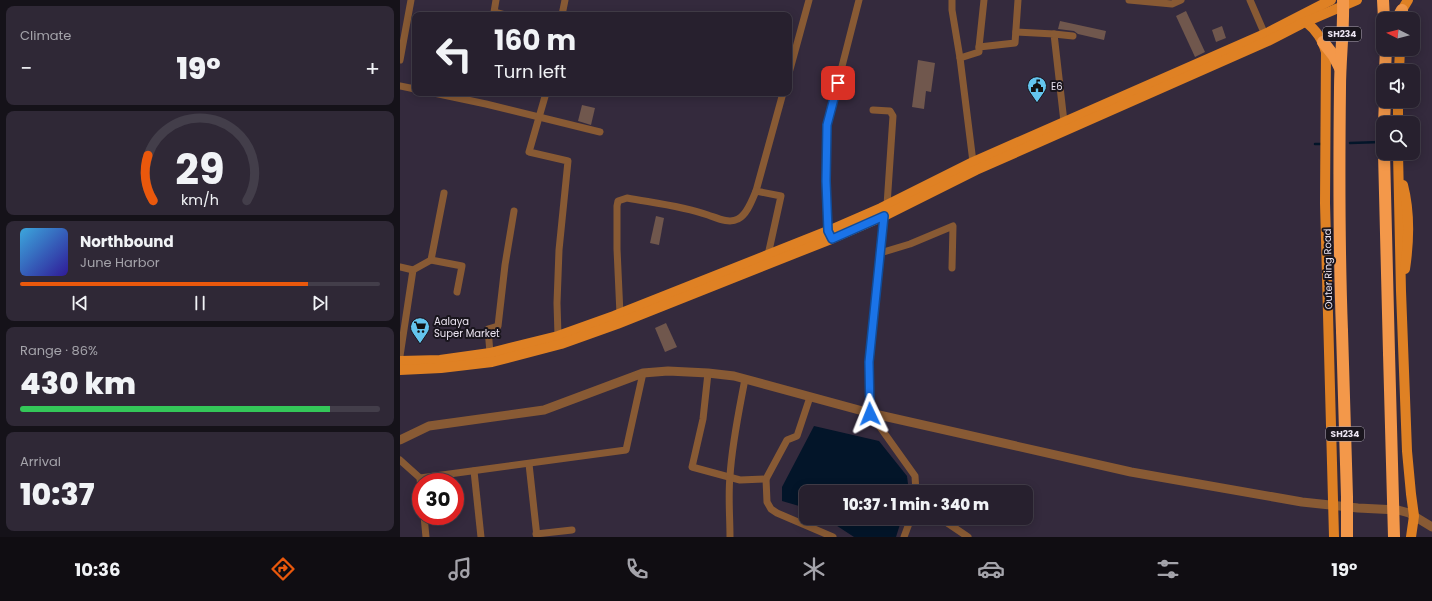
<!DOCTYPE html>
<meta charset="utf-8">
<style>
body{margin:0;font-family:Poppins,sans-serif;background:#2f2836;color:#f1f3f6;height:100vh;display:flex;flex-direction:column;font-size:15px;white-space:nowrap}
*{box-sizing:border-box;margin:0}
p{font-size:13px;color:#a4a3aa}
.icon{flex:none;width:22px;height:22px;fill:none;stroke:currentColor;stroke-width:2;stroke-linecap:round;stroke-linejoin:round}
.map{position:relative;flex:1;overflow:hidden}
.panel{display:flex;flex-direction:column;gap:6px;padding:6px;background:#151219;width:400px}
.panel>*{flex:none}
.hud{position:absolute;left:12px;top:12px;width:380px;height:84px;border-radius:8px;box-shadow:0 2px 10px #0003,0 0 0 1px #433e4a;background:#27202e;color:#f1f3f6;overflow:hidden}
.needle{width:26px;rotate:276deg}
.controls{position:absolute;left:976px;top:12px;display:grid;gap:8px}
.controls a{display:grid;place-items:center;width:44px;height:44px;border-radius:8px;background:#27202e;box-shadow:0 2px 10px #0003,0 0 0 1px #433e4a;font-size:20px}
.speed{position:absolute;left:12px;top:473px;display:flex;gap:8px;font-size:20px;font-weight:700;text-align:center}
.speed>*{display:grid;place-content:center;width:52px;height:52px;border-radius:50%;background:#27202e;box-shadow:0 2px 10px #0003,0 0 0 1px #433e4a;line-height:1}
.speed .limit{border:6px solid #d22;background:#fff;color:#111}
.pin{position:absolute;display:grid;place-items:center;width:34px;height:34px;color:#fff;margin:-17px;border-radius:8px;box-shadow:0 2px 6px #0006}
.me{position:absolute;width:44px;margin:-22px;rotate:358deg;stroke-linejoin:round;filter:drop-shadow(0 0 3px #0008)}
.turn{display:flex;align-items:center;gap:14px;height:84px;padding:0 16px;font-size:18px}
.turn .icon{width:52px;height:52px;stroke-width:2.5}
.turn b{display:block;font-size:28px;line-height:34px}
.big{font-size:30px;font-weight:800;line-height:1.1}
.panel .tile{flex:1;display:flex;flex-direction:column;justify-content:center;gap:6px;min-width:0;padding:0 14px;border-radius:8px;background:#2f2836}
.panel .dial{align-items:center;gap:0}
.dial svg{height:104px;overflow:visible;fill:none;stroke:#433e4a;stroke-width:7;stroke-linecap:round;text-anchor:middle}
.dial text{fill:#f1f3f6;stroke:none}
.song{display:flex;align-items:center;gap:12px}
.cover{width:48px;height:48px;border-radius:6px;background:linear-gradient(135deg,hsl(200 70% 55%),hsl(250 70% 35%))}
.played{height:4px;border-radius:2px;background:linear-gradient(90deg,#ea580c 80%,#433e4a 80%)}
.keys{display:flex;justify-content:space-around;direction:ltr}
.heat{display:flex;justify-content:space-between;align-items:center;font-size:22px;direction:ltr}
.charge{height:6px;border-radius:3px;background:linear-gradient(90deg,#34c759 86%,#433e4a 0)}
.trip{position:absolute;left:399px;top:485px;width:234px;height:40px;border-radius:8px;background:#27202e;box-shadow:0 2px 10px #0003,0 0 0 1px #433e4a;font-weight:800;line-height:40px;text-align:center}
.tabs{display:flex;height:64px;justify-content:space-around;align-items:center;background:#100d12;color:#a4a3aa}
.tabs .icon{width:28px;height:28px}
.tabs .on{color:#ea580c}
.tabs b{font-size:18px;color:#f1f3f6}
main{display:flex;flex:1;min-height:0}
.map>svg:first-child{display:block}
.water{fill:#031529}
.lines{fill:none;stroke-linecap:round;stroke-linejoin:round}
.stream{stroke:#031529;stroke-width:2.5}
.building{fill:#70574d}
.minor{stroke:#885a34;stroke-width:7}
.tertiary{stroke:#885a34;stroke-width:9}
.primary{stroke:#df8124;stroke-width:10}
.motorway{stroke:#f3984a;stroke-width:12}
.motorway-bridge{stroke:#f3984a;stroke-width:12}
.route-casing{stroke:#114b97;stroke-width:10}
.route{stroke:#1a73e8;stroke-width:7}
.labels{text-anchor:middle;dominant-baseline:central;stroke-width:4;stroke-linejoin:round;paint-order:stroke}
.shield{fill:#19151d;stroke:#aba5b1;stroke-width:1}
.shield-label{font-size:9px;font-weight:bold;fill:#eae3f0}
.poi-label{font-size:10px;fill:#eae3f0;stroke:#19151d;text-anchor:start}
.street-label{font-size:10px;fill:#eae3f0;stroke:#19151d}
</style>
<main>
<section class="panel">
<div class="tile"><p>Climate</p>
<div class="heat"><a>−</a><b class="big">19°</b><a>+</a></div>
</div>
<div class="tile dial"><svg viewBox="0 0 100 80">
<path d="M14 69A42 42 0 1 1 86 69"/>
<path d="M14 69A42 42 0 0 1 10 34" stroke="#ea580c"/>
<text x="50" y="56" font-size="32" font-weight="700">29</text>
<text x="50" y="72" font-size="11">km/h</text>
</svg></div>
<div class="tile">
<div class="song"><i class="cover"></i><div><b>Northbound</b><p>June Harbor</p></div></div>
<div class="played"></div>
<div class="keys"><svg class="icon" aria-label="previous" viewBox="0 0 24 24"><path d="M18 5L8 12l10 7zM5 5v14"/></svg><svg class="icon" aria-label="pause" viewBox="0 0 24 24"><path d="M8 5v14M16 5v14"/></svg><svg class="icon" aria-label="next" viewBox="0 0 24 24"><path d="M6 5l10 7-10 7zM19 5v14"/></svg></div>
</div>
<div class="tile"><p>Range · 86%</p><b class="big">430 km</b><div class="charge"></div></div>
<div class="tile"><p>Arrival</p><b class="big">10:37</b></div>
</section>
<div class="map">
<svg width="1032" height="537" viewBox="0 0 1032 537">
<rect width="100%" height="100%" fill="#342a3d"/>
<g class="water">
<path d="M414,426L479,441L507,476L509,492H406V508L382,501V487Z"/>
<path d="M425,518H502L496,537H454Z"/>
</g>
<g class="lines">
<g class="stream">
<path d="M950,143L981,142"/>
<path d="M915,144H922"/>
</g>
</g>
<g class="building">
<path d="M786,11L805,52L795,57L776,16Z"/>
<path d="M660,21L706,31L704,40L678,34L674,31L658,29Z"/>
<path d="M822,26L826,38L816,42L812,30Z"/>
<path d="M518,60L535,63L531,92L526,91L524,109L512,107Z"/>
<path d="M182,105L195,108L191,125L178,121Z"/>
<path d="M256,216L264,218L259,245L250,243Z"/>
<path d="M266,323L277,347L265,352L255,328Z"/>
</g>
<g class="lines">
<g class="minor">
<path d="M96,0L94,12L105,15"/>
<path d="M552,0V10L560,58L573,162"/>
<path d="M729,0L772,4L781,0"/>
<path d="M850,0L866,37"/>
<path d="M162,15L165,0"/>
<path d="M616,32L654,34L664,122"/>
<path d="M654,34L673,36"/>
<path d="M579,47L584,0"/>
<path d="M560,58L579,52V47L615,43L618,0"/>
<path d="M0,60L11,0"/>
<path d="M389,73L409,0"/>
<path d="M0,86L15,89"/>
<path d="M34,93L86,104L200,132"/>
<path d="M146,93L129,152L168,161L159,250L157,303L158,336"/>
<path d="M473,110L490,111L493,116L487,205"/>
<path d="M484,216L469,362L470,413L515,476L516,492"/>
<path d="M429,233L426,181L427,125L459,0"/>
<path d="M480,253L510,244L553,226L552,268"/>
<path d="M368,255L381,196L356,191L383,93"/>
<path d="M31,260L62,266L57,292"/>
<path d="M0,267L13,270L0,356"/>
<path d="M13,270L31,260L44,193"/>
<path d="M220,314L217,249V206L218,201L227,198C254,203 282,206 308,215C317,218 329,224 338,219C347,215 352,200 356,191"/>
<path d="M90,353L88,329L98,326L105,265L114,211"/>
<path d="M308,373L303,419L292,467L340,480L366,479"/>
<path d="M410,397L397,436L387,440L366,479L367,502L371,509L377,513L433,537"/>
<path d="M0,460L20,478L21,489"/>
<path d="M129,464L137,537"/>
<path d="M74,471L81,537"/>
<path d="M20,478L226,450L243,373"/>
<path d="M24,516L26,537"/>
<path d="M540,518L568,537"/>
<path d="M136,534L172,530"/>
<path d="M330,537C330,517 328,496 330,476C332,443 339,411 345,379"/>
<path d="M504,537L511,518"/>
</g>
<path class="tertiary" d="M0,440L29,426L144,410L243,373L268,371L308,373L334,376L470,413L731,472L902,502L958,508L998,510L1009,513L1032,527"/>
<g class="primary">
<path d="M1001,16L1002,10L1008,0"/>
<path d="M906,22C917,31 922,39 926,52L925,203L934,537"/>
<path d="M999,71L1000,49"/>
<path d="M998,123V101"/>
<path d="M998,153L1001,291L1007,451L1011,494L1014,516L1011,537"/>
<path d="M1003,185C1010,212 1009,242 1005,269"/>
<path d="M0,361L40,360L90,353L158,336L214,316L428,231L481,208L573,162L869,32L931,0"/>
<path d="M0,370L41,368L92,362L161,344L217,324L431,239L484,216L576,170L868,41L901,24L957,0"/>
</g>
<g class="motorway">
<path d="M983,0L984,19"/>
<path d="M997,19L1002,10"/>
<path d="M923,42L934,56L940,68"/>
<path d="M985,71L986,49"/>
<path d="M984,123L985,101"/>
<path d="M984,153L989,353"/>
<path d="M942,331C939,250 939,169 940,88C940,59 944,29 943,0"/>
</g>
<g class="motorway-bridge">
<path d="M942,331L947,497V537"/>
<path d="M989,353L994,537"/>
</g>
</g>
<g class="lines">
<g class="route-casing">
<path id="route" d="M438,83L427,125L426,181L428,231L432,239L484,216L469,362L470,414"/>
</g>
<use href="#route" class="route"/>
</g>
<defs>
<g id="civic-pin" transform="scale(1)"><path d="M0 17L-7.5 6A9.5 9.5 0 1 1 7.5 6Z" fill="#64c5ee" stroke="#19151d"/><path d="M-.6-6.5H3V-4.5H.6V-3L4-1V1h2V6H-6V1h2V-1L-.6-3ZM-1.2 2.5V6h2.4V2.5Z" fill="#111"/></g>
<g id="supermarket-pin" transform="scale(1)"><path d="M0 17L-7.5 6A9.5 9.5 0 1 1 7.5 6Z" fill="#64c5ee" stroke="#19151d"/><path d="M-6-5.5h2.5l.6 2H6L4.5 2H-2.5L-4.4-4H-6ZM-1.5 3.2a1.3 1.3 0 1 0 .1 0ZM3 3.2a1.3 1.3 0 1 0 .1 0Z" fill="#111"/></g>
</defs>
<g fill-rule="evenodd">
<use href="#civic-pin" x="637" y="86"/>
<use href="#supermarket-pin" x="20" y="327"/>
</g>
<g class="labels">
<g class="shield">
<rect x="923" y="27" width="38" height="14" rx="3"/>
<rect x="926" y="427" width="38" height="14" rx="3"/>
</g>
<g class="shield-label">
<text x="942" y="34">SH234</text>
<text x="945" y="434">SH234</text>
</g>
<g class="poi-label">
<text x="651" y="86">E6</text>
<text x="34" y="321">Aalaya<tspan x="34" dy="12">Super Market</tspan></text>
</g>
<g class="street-label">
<text transform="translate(928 269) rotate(-91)">Outer Ring Road</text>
</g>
</g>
</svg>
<div class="controls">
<a><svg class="needle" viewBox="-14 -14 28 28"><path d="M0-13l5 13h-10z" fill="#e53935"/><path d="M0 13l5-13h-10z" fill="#a4a3aa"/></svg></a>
<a><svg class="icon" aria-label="sound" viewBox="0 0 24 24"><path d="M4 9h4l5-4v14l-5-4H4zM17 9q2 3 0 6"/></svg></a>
<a><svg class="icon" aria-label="search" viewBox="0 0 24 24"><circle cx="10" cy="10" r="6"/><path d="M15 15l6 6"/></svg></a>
</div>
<div class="speed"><div class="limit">30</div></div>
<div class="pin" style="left:438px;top:83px;background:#d93025"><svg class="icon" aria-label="arrive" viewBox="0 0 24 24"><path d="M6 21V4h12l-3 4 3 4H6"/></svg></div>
<svg class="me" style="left:470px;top:414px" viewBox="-20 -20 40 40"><path d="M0-17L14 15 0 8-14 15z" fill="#1a73e8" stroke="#fff" stroke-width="4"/></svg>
<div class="trip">10:37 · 1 min · 340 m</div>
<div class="hud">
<div class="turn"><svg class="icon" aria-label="left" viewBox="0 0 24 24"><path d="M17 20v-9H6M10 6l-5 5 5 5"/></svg><div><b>160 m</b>Turn left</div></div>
</div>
</div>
</main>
<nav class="tabs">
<b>10:36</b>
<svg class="icon on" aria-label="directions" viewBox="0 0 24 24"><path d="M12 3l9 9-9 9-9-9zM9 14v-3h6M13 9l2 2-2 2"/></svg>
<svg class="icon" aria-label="music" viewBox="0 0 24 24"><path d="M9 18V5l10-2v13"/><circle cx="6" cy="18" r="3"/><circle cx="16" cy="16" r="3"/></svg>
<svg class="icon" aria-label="phone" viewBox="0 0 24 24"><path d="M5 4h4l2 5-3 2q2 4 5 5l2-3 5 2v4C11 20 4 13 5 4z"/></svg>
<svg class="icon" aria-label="climate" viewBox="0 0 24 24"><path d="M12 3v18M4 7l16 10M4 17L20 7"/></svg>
<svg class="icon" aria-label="car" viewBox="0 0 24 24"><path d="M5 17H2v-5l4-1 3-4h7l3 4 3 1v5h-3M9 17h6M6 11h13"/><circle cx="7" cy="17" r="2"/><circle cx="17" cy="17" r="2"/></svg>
<svg class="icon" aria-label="filters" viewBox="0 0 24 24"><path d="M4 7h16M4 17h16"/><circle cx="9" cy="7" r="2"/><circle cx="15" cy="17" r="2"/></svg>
<b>19°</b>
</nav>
